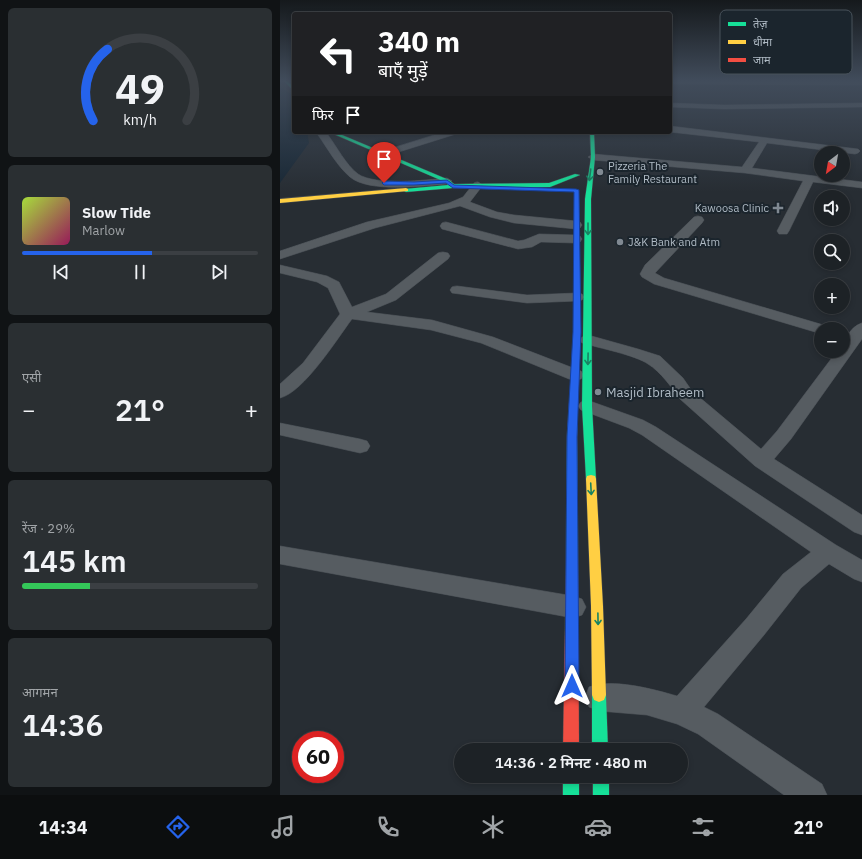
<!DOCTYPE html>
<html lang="hi">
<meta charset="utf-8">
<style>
body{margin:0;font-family:"IBM Plex Sans","Noto Sans Devanagari",sans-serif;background:#2a2f32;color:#f1f3f6;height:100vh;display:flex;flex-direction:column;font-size:15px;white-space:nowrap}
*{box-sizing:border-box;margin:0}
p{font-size:13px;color:#a0a4a7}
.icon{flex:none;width:22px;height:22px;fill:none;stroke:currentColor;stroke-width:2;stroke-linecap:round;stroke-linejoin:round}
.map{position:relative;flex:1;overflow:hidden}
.side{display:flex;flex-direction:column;gap:8px;padding:8px;background:#101315;width:280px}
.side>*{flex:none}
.guide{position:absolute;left:12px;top:12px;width:380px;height:122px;border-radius:4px;box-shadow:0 2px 6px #0003,0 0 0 1px #3b3f43;background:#202124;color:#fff;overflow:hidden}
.needle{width:26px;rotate:211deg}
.buttons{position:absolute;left:534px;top:146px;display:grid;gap:8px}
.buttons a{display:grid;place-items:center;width:36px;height:36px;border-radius:50%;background:#1d2226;box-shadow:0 2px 6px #0003,0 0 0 1px #3b3f43;font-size:20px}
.speed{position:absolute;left:12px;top:731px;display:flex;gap:8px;font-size:20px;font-weight:700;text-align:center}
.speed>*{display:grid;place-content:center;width:52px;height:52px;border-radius:50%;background:#1d2226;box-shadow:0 2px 6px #0003,0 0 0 1px #3b3f43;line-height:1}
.speed .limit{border:6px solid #d22;background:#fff;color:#111}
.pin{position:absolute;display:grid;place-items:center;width:34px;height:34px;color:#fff;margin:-41px -17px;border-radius:50% 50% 50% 0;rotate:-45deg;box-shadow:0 0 4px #0007}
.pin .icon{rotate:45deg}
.me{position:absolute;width:44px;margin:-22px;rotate:0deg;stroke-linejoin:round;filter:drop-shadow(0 0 3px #0008)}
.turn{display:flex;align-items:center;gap:14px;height:84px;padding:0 20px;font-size:18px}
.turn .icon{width:52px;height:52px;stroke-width:2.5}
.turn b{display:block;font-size:28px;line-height:34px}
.then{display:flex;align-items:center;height:38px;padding:0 20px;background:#0003;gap:8px;font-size:15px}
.big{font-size:30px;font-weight:600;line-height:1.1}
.side .widget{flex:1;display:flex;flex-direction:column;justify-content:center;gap:6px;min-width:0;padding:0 14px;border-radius:6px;background:#2a2f32}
.side .dial{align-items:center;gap:0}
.dial svg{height:104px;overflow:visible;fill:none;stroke:#3b3f43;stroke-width:7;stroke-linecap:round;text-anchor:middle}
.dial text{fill:#f1f3f6;stroke:none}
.song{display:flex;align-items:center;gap:12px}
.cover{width:48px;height:48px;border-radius:6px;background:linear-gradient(135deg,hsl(80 70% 55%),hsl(330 70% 35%))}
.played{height:4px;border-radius:2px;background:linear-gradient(90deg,#2563eb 55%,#3b3f43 55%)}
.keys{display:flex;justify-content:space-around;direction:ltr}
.heat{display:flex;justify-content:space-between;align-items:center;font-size:22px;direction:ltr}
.charge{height:6px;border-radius:3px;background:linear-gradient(90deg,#34c759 29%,#3b3f43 0)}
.trip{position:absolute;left:174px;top:743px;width:234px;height:40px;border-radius:20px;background:#1d2226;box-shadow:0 2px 6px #0003,0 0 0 1px #3b3f43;font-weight:600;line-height:40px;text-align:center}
.menu{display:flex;height:64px;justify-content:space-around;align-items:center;background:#0c0e0f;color:#a0a4a7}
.menu .icon{width:28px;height:28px}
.menu .active{color:#2563eb}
.menu b{font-size:18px;color:#f1f3f6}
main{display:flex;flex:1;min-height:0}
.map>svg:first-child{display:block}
.water{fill:#182734}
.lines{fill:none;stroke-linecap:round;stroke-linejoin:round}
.street-casing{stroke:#444a50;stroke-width:1}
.fast-casing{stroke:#444a50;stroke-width:1}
.slow-casing{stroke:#444a50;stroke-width:1}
.jam-casing{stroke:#444a50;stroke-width:1}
.street{fill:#565c61;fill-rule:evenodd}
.fast{fill:#16e098;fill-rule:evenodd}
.slow{fill:#ffcf43;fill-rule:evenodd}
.jam{fill:#f24e42;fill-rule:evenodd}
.oneway{stroke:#188262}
.route{fill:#2563eb;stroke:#184099}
.poi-dot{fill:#808992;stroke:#1b252d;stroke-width:1.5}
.labels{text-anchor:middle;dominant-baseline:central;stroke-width:4;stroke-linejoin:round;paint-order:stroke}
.far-poi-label{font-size:11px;fill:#b0bbc5;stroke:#1b252d;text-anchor:start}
.poi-label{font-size:13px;fill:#b0bbc5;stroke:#1b252d;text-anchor:start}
.key{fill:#1b252d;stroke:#48525b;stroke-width:1}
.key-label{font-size:11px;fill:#b0bbc5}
</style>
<main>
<section class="side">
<div class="widget dial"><svg viewBox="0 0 100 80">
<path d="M14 69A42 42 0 1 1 86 69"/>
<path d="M14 69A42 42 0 0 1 25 14" stroke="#2563eb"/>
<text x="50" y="56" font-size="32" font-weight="700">49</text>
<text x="50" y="72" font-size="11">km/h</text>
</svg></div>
<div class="widget">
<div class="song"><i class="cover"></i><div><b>Slow Tide</b><p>Marlow</p></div></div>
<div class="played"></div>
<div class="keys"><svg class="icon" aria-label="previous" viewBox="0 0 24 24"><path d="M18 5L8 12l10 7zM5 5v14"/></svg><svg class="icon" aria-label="pause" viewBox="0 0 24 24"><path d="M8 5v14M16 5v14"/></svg><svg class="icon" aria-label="next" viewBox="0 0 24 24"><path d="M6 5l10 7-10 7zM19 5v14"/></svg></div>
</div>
<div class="widget"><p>एसी</p>
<div class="heat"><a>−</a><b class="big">21°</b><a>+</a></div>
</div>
<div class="widget"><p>रेंज · 29%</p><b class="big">145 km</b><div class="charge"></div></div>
<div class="widget"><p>आगमन</p><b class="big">14:36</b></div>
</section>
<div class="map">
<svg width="582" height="795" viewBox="0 0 582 795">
<rect width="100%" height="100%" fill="#272d33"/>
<path class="water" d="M0,87L14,96V132H27L29,143L0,183Z"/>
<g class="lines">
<g class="street-casing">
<g id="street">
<path d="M390,80L582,81V85L390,84Z"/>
<path d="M390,103L444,105L582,103V107L444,109L390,107Z"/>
<path d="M390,126L578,149L580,151L578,153L575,154L487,143L472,168L582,182V188L533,182L509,231L507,234H499L497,231L523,181L465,173L313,160L308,157L313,154L462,167L479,142L390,132Z"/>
<path d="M40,132H48V135C57,147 66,165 78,174C96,186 146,180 167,178L172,181L167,184C143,186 89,193 70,177C57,166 48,149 38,135Z"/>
<path d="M164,132H177L176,134L106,156H100L98,154L100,152Z"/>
<path d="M198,182L203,185L190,202L217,212L234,215L296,221L300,222L302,225L300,228L296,229L234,223L210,217L180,206L95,228L0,259V251L87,222L169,203L183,197L194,183Z"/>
<path d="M418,216L422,217L424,220L422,223L375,273L384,278L547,326L549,329H541V334L535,332L374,284L362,277L360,274L365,265L414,217Z"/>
<path d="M166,222L238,241L244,240L259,234L296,235L300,236L302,239L300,242L296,243L261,242L252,247L238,249L162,229L160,226L162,223Z"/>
<path d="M163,252L168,253L170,256L168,259L116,300L87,312L152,320L213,337L301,371L304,375L301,379L295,380L289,379L201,343L151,330L72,319C57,339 24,392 0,398V384L23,363L60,314L48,288L37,282L0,273V265L47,276L59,282L72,307L106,294L158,253Z"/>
<path d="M177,286L247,295L297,293L302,294L304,297L302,300L297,301L247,303L172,293L170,290L172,287Z"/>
<path d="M582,323V339L511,439L494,459L582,515V535L574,532L475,466L400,399C391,387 381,372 368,364C355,355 319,348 302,343L300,340L302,337L308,335L358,349L380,356L403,378L412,391L481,449L497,431L557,351H563C563,340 571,326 582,323Z"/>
<path d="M307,400L363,420L376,427L556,545L582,560V582L574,579L549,564L521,588L484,635L424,707L438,714L542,784L547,795H504L418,734L397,724L367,715L319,711L309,707L305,697L309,687C332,678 373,689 397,696L466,619L503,574L531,552L362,435L349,428L301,410L298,406L301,402Z"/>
<path d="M0,423L80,439L87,441L90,446L87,451L80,453L0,435Z"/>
<path d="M0,546L293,596L302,599L306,607L302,615L293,618L0,564Z"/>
</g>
</g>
<g class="fast-casing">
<g id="fast">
<path d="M3,80H7L14,88V91Z"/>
<path d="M49,132H55L169,180L174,184L269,183L295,174L300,175L270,187L173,188L126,192L124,191V189L168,185L165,182Z"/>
<path d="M310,132H314L315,157L311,199L312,406L316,479L315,482H307L306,479L302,406L305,199L311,157Z"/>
<path d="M294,390L298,393L297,437L298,570L296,573L292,575L288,573L286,570L287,437L290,393Z"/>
<path d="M319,688L324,690L326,695L328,750H312V695L314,690Z"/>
<rect x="283" y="776" width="16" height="19"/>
<rect x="313" y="776" width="16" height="19"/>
</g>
</g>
<g class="slow-casing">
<g id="slow">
<path d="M126,188L128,189V191L0,203V199Z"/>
<path d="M311,475L315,476L316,479L323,606L326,695L324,700L319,702L314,700L312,695L311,606L306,479L307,476Z"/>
</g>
</g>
<g class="jam-casing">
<path id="jam" d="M292,565L296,567L298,570L299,750H283L286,570L288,567Z"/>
</g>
<use href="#street" class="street"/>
<use href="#fast" class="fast"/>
<use href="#slow" class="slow"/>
<use href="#jam" class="jam"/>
</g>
<defs><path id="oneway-shaft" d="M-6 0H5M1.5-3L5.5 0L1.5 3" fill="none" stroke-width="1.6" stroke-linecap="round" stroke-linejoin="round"/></defs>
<g class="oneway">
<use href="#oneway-shaft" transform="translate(310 175) rotate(97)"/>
<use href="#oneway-shaft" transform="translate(308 229) rotate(90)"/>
<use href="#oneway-shaft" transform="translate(308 359) rotate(91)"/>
<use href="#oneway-shaft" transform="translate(311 489) rotate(87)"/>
<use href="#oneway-shaft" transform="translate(318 619) rotate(89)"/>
</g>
<linearGradient id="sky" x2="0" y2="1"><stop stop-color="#15191c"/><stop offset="0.42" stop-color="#414c5b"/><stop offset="1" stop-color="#414c5b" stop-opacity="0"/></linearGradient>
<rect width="582" height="192" fill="url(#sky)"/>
<path class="route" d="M167,180L174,185L296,189L299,190L301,332L297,437L299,686L297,691L292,693L287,691L285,686L287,437L293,332L294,192L173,188L166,183L134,185H104L102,183L104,181L134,182Z"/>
<g class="poi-dot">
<circle cx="320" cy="172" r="4"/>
<path d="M496 202h4v4h4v4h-4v4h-4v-4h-4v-4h4z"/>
<circle cx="340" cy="242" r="4"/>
<circle cx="318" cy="392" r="4"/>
</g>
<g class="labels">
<g class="far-poi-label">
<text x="328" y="166">Pizzeria The<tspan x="328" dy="13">Family Restaurant</tspan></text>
<text x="489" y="208" text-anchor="end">Kawoosa Clinic</text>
<text x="348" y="242">J&amp;K Bank and Atm</text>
</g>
<g class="poi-label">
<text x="326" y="392">Masjid Ibraheem</text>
</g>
</g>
<rect x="440" y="10" width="132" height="64" rx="6" class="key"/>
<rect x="448" y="22" width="18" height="4" fill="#16e098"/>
<rect x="448" y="40" width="18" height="4" fill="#ffcf43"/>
<rect x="448" y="58" width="18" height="4" fill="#f24e42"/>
<g class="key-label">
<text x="473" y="28">तेज़</text>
<text x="473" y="46">धीमा</text>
<text x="473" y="64">जाम</text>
</g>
</svg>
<div class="buttons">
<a><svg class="needle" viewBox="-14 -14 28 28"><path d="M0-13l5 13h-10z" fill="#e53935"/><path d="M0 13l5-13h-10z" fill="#a0a4a7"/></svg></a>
<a><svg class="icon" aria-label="sound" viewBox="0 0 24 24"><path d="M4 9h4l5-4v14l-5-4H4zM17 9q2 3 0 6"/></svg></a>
<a><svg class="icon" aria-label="search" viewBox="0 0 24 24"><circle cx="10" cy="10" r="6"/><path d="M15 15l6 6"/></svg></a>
<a>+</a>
<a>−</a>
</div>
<div class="speed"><div class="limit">60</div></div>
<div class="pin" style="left:104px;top:183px;background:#d93025"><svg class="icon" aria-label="arrive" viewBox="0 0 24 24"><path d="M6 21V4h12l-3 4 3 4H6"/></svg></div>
<svg class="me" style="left:292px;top:686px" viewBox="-20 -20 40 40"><path d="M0-17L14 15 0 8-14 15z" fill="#2563eb" stroke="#fff" stroke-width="4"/></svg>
<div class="trip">14:36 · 2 मिनट · 480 m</div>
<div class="guide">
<div class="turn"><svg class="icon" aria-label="left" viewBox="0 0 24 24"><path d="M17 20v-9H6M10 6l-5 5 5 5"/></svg><div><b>340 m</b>बाएँ मुड़ें</div></div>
<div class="then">फिर<svg class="icon" aria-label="arrive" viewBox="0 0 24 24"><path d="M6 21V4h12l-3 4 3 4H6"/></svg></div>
</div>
</div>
</main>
<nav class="menu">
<b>14:34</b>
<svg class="icon active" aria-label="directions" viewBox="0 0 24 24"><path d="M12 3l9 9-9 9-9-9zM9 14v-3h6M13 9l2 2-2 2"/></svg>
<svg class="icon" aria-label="music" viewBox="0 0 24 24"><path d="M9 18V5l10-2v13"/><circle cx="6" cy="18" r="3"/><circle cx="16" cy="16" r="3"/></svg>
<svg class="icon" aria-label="phone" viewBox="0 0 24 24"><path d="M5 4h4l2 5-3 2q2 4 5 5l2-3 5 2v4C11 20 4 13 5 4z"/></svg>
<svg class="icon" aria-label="climate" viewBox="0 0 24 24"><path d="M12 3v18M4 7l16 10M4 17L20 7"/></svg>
<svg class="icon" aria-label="car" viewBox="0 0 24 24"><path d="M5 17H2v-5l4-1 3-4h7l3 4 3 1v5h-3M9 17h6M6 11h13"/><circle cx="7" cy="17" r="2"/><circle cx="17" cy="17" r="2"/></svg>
<svg class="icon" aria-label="filters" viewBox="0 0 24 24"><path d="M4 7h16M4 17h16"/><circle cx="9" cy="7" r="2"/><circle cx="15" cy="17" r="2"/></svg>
<b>21°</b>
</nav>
